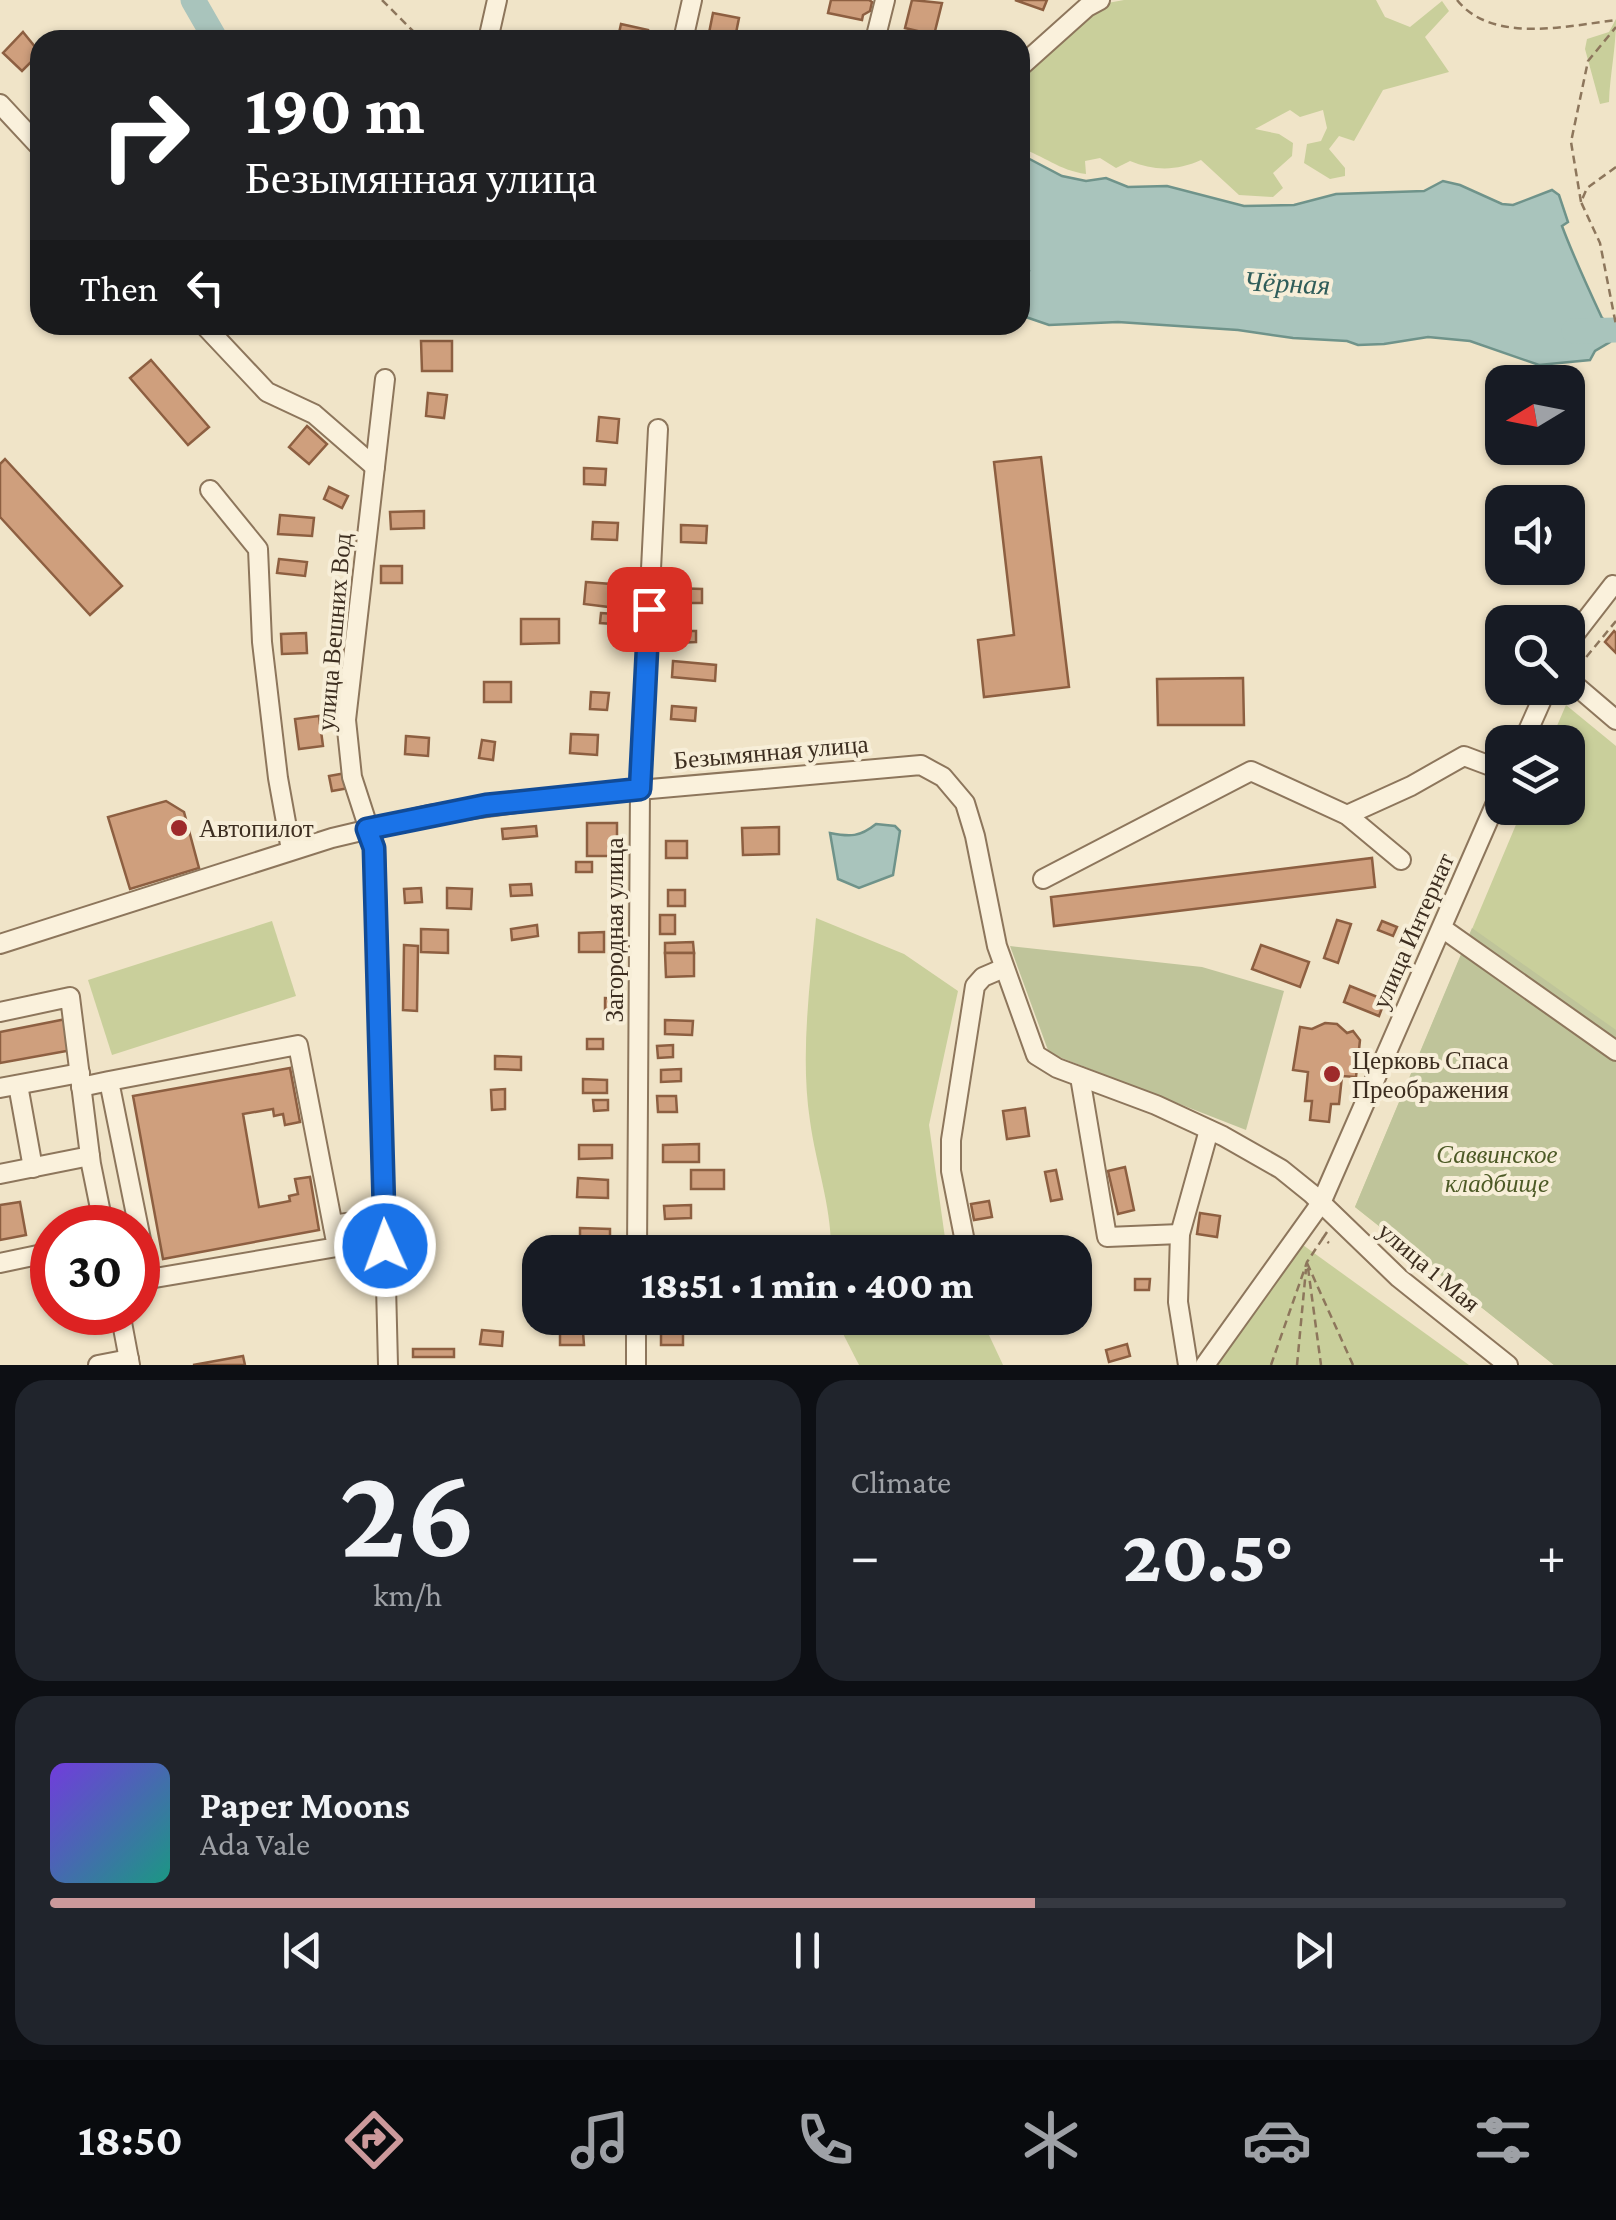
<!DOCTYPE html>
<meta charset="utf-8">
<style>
body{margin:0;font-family:"Crimson Pro",serif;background:#20242c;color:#f1f3f6;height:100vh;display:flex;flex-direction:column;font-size:38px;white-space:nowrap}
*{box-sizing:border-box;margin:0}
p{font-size:32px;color:#9ea1a6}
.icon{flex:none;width:55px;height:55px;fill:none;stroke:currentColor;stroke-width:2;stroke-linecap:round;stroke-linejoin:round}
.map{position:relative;height:1365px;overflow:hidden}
.drawer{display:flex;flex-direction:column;gap:15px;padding:15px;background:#0d0f14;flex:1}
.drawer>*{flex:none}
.guide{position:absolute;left:30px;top:30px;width:1000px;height:305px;border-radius:30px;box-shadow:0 2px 8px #0004;background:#202124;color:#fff;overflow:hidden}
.needle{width:65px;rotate:260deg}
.tools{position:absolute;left:1485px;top:365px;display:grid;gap:20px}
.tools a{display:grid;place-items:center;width:100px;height:100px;border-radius:20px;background:#171b24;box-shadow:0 2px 8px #0004;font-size:50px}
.speed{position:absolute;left:30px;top:1205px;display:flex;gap:20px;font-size:50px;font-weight:700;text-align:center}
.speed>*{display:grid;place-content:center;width:130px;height:130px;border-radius:50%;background:#171b24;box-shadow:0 2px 8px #0004;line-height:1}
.speed .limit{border:15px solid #d22;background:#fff;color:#111}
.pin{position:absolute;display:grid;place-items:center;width:85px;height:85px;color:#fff;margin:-42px;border-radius:20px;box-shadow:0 5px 15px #0006}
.me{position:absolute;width:110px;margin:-55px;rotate:358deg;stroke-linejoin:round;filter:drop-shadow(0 0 8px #0008)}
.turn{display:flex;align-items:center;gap:35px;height:210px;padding:0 50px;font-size:45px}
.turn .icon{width:130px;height:130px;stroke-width:2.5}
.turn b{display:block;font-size:70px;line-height:85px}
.then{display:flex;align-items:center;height:95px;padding:0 50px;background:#0003;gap:20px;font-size:38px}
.big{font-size:75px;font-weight:800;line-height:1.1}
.drawer .card{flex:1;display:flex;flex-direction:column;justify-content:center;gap:15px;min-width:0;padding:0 35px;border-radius:30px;background:#20242c}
.drawer .dial{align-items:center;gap:0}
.dial b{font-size:130px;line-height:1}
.song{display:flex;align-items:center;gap:30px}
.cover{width:120px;height:120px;border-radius:15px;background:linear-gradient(135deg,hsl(260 70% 55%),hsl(170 70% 35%))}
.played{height:10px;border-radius:5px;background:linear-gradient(90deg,#cc999b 65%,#363941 65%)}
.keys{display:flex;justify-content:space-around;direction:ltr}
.heat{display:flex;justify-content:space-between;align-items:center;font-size:55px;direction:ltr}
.drawer .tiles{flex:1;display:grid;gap:15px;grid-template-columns:1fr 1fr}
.card:last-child{grid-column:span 2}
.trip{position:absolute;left:522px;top:1235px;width:570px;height:100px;border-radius:30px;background:#171b24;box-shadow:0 2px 8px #0004;font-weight:800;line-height:100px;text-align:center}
.dock{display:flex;height:160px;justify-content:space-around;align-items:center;background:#090b0e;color:#9ea1a6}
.dock .icon{width:70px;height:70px}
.dock .active{color:#cc999b}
.dock b{font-size:45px;color:#f1f3f6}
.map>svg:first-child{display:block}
.green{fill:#c9cf9b}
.cemetery{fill:#bfc49a}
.water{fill:#a9c4bc;stroke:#6f938a;stroke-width:2.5}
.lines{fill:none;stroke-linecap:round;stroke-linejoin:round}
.river{stroke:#a9c4bc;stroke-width:25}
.building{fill:#cf9f7d;stroke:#8d5f41;stroke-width:2.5}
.minor-casing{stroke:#8d765c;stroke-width:22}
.path{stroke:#8d765c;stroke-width:2.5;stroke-dasharray:8 5;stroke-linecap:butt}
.minor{stroke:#faf1dc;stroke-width:18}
.route-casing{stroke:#114b97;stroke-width:25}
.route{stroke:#1a73e8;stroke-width:18}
.poi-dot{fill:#9e2a2b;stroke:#f7eed8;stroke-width:4}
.labels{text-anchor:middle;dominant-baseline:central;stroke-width:8;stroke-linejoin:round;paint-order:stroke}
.street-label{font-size:25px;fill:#3d2e20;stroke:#f7eed8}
.poi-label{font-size:25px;fill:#3d2e20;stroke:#f7eed8;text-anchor:start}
.park-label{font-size:25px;font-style:italic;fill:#4d5a26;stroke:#f7eed8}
.water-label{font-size:28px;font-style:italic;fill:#2f5d5a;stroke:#f7eed8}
</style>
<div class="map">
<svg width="1616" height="1365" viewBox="0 0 1616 1365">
<rect width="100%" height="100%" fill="#f0e4c8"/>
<g class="green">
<path d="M1124,0H1376L1385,17L1410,27L1442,1L1449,11L1425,37L1449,72L1383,90L1354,141L1339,136L1329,149L1345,168V176L1330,179L1304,163L1307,144L1321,141L1327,128L1323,110L1300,117L1290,110L1255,129L1279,134L1293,143L1292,156L1273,173L1283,188L1273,197L1239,195L1201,160C1177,171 1154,171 1130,161L1116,168L1100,158L1085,161L1086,174C1058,170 1045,156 1020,148V83L1026,80L1028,69L1102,4Z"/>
<path d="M1616,19C1616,49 1610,73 1609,102L1600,104L1585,49L1587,39L1609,32Z"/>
<path d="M820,325H977C949,332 927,329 898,329C871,329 846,335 820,325Z"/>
<path d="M1566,705L1616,746V1365H1554L1355,1207L1523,808H1568V742H1550Z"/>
<path d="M816,918L904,954L958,991L929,1125L947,1252H831C832,1208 816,1165 810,1121C800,1054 810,986 816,918Z"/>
<path d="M272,921L296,996L112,1055L88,980Z"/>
<path d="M1296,1240L1469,1365H1205Z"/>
<path d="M835,1318H981L1003,1365H859Z"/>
</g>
<g class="cemetery">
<path d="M1472,928L1616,1030V1365H1554L1355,1207Z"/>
<path d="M1010,946L1202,967L1284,991L1246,1130L1049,1053Z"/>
</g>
<g class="water">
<path d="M1020,154L1062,176L1086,181L1106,178L1128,187L1167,186L1244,206L1294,205L1336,194L1424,191L1443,181L1460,185L1502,204L1513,205L1552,190L1559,195L1568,222L1562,226C1574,258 1588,288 1602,318L1607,321L1610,342L1595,351L1590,360L1539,365L1470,341L1428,337L1384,344L1358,345L1347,341L1293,338L1238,330L1118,322L1049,325L1020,315V281L1024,282L1029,271L1020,265Z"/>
<path d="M876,824L895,826L900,831L893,875L859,888L838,879L830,833C850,837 860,837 876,824Z"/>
</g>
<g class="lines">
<g class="river">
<path d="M193,0L216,40"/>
<path d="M1574,331L1616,330"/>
</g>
</g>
<g class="building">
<path d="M831,0H869L872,2L870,11L863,15L862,20L828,13Z"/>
<path d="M912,0L942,3L934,35L905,28Z"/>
<path d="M1015,0H1047L1043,10Z"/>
<path d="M713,13L739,18L735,38L709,33Z"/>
<path d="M621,24L648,30L647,40H611V36L619,33Z"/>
<path d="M23,32L40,53L22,71L3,53Z"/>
<path d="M829,33L856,38L855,40H828Z"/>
<path d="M421,341H452V371H422Z"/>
<path d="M151,360L209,427L188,445L130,378Z"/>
<path d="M428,393L447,395L444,418L426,416Z"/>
<path d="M599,417L619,419L617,443L597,441Z"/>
<path d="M307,426L327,444L309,464L289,447Z"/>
<path d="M1041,457L1069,687L984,697L978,640L1014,635L994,462Z"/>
<path d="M5,459L122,586L90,615L0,517V464Z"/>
<path d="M584,468L606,469L605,485L584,484Z"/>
<path d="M329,487L348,496L342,508L324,499Z"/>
<path d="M424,511V528L391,529L390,512Z"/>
<path d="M280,515L314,518L312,536L278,534Z"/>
<path d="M593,522L618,523L617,540L592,539Z"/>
<path d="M681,525L707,526L706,543L681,542Z"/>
<path d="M279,559L307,562L305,576L277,573Z"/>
<rect x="381" y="566" width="21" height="17"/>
<path d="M586,582L611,584L609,607L584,604Z"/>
<path d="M673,588L702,589V603H672Z"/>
<path d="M601,613L628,615L627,625L600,623Z"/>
<path d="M521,619H559V643L521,644Z"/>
<path d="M674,631H696V642L674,643Z"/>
<path d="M1614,631L1616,633V653L1605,642Z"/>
<path d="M306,633L307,653L282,654L281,634Z"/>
<path d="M673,661L716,665L715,681L672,677Z"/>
<path d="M1243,678L1244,725H1158L1157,679Z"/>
<rect x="484" y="682" width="27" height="20"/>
<path d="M591,692L609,693L607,710L590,709Z"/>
<path d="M672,706L696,708L695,721L671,719Z"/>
<path d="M319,716L323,746L299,749L295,719Z"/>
<path d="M571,734L598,735L597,755L570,753Z"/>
<path d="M406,736L429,738L428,756L405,754Z"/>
<path d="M482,740L495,742L493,760L479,758Z"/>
<path d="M346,773L349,788L332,791L329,776Z"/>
<path d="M166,801L184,812L199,868L130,889L108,817Z"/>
<rect x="587" y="823" width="30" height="33"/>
<path d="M536,826L537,836L503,839L502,829Z"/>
<path d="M779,827V854L743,855L742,828Z"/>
<rect x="666" y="841" width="21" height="17"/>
<path d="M1372,858L1375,887L1054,926L1051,897Z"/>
<rect x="576" y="862" width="16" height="10"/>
<path d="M531,884L532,895L511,896L510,885Z"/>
<path d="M421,888L422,902L405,903L404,889Z"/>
<path d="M447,888L472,889L471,909L447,908Z"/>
<rect x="668" y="890" width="17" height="16"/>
<rect x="660" y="915" width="15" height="19"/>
<path d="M1337,920L1351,924L1338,963L1324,958Z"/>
<path d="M1382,921L1397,927L1393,936L1378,930Z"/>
<path d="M537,925L538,936L512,940L511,929Z"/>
<path d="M421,929L448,930V953L421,952Z"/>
<path d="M604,932V952H579V933Z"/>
<path d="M693,942L694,953H665V943Z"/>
<path d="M404,945L418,946L417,1011L403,1010Z"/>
<path d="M1261,945L1309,962L1300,987L1252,969Z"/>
<path d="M665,953H694V976L666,977Z"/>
<path d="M1350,986L1385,1000L1379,1016L1344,1002Z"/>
<path d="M605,998L616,999V1011L605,1010Z"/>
<path d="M66,1019L72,1050L0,1063V1032Z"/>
<path d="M665,1020L693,1021L692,1035L665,1034Z"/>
<path d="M1325,1023L1337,1024L1347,1033L1353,1031L1360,1040L1356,1077L1342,1076L1339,1104H1331L1329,1122L1310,1120L1312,1101H1305L1308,1072L1293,1070L1300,1027L1312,1029Z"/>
<rect x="587" y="1039" width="16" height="10"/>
<path d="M673,1045V1057L658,1058L657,1046Z"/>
<path d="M495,1056L521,1057V1070L495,1069Z"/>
<path d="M290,1068L300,1122L285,1125L283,1114L274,1116L273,1109L243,1114L259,1207L290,1201L289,1196L298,1194L295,1179L310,1177L319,1230L163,1259L133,1096Z"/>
<path d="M681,1069V1081L661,1082V1070Z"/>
<path d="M583,1079L607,1080V1093H583Z"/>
<path d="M505,1089V1109L492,1110L491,1090Z"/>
<path d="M657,1096H676L677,1112H658Z"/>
<path d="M593,1100H608V1110L594,1111Z"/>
<path d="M1025,1108L1029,1136L1007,1139L1003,1111Z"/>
<path d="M699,1144V1162H663V1145Z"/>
<path d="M579,1145H612V1158L579,1159Z"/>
<path d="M1125,1167L1134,1210L1118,1214L1108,1171Z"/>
<rect x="691" y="1170" width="33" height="19"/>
<path d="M1056,1170L1062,1199L1051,1201L1045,1172Z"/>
<path d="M578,1178L608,1180V1198L577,1197Z"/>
<path d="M989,1201L992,1217L974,1220L971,1204Z"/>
<path d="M20,1202L26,1235L0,1240V1205Z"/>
<path d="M691,1205V1218L665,1219L664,1206Z"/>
<path d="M1200,1213L1220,1216L1217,1237L1197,1234Z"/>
<path d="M580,1228L610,1229V1246H580Z"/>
<path d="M1075,1241L1076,1254L1047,1252L1046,1243Z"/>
<path d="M1135,1279H1150L1149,1290H1135Z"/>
<path d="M661,1329L683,1330V1345H661Z"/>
<path d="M482,1330L503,1332L502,1346L480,1344Z"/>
<path d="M560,1332H583L584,1345H560Z"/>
<path d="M1127,1344L1130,1356L1109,1362L1106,1350Z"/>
<rect x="413" y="1349" width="41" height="8"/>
<path d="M243,1356L245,1365H193Z"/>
</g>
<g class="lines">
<g class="minor-casing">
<g id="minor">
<path d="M488,40L497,0"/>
<path d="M683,40L692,0"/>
<path d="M875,40L885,0"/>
<path d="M1020,67L1087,7L1100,0"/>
<path d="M0,104L40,147"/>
<path d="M204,325L267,392L314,414L375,467"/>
<path d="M385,379L346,720L352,777L375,848L388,1365"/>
<path d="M210,490L258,549L262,642L278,778L291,850"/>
<path d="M1568,643L1613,585"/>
<path d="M1568,679L1616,720"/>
<path d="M1523,742L1547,688"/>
<path d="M1347,815L1411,786L1464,756L1496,768L1502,774"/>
<path d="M1043,879L1251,771L1347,815L1401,860"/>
<path d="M1442,928L1616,1051"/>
<path d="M0,944L332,838L429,815L560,797L921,765L943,777L965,803L975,836L997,946L1036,1055L1057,1068L1156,1105L1223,1136L1281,1169L1312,1194L1399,1278L1508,1365"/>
<path d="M0,1012L70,997L91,1164L104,1228"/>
<path d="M1080,1077L1107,1237L1180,1234"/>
<path d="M18,1085L33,1168"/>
<path d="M81,1087L109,1081L298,1045L337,1247L149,1279L109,1081"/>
<path d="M0,1088L80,1073"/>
<path d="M0,1174L90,1156"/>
<path d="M333,1225L384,1217"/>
<path d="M637,1252L640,789L658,429"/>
<path d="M967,1252L951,1171V1140L975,986L983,977L1004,968"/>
<path d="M0,1263L52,1252"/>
<path d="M120,1312L130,1365"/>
<path d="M98,1365L129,1359"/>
<path d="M636,1365V1318"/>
<path d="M1188,1365L1178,1302L1180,1234L1209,1130"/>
<path d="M1205,1365L1321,1203L1502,789"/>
</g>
</g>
<g class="path">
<path d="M382,0L422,40"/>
<path d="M1457,0C1492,44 1567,26 1616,20"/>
<path d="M1616,167L1587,188L1581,202L1600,243L1616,325"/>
<path d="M1581,202L1571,142L1588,61L1616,27"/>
<path d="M1578,667L1616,621"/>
<path d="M1327,1232L1323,1238L1329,1243"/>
<path d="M1307,1263L1353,1365"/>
<path d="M1308,1268L1321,1365"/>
<path d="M1271,1365L1307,1262L1323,1238"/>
<path d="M1297,1365L1306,1269"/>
</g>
<use href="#minor" class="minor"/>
</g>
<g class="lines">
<g class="route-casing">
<path id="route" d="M385,1246L374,848L367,829L486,805L640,789L649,609"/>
</g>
<use href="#route" class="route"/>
</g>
<g class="poi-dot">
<circle cx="179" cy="828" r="10"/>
<circle cx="1332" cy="1074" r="10"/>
</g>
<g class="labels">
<g class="street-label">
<text transform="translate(334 632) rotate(-85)">улица Вешних Вод</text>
<text transform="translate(771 752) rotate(-5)">Безымянная улица</text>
<text transform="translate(614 930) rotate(-90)">Загородная улица</text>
<text transform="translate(1413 931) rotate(-66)">улица Интернат</text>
<text transform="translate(1429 1267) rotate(40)">улица 1 Мая</text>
</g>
<g class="poi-label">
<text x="199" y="828">Автопилот</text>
<text x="1352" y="1060">Церковь Спаса<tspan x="1352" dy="29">Преображения</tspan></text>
</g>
<g class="park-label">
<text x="1497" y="1154">Саввинское<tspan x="1497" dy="29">кладбище</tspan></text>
</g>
<g class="water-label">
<text transform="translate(1287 283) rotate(3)">Чёрная</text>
</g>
</g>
</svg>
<div class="tools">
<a><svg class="needle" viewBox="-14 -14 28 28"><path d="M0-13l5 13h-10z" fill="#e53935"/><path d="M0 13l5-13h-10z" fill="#9ea1a6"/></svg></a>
<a><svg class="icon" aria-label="sound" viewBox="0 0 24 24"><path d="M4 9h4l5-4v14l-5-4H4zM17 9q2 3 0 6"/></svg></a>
<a><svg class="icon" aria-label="search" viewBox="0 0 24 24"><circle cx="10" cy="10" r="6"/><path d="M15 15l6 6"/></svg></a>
<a><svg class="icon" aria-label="layers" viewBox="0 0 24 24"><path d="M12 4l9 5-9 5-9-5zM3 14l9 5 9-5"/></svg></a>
</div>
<div class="speed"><div class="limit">30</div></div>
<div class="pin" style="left:649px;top:609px;background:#d93025"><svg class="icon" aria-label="arrive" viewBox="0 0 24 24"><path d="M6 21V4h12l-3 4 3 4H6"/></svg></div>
<svg class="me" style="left:385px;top:1246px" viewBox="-20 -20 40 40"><circle r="17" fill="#1a73e8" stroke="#fff" stroke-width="3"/><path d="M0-11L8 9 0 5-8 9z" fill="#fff"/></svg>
<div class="trip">18:51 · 1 min · 400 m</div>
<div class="guide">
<div class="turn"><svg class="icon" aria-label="right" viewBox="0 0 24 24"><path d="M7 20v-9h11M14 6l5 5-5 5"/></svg><div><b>190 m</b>Безымянная улица</div></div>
<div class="then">Then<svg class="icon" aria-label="left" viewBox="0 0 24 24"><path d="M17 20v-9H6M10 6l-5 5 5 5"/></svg></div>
</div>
</div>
<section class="drawer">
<div class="tiles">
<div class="card dial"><b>26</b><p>km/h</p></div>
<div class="card"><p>Climate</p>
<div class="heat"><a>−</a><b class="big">20.5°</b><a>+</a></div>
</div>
<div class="card">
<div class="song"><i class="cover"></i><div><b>Paper Moons</b><p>Ada Vale</p></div></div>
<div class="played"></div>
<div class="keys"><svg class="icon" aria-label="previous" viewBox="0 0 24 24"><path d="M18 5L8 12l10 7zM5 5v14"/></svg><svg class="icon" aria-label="pause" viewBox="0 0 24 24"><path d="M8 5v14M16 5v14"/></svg><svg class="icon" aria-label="next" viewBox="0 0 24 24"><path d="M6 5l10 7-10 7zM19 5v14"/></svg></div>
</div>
</div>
</section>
<nav class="dock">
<b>18:50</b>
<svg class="icon active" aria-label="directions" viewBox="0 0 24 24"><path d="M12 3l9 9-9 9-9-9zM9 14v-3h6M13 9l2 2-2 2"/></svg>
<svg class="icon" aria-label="music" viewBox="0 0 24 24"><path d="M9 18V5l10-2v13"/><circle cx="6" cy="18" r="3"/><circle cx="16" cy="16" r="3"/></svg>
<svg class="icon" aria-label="phone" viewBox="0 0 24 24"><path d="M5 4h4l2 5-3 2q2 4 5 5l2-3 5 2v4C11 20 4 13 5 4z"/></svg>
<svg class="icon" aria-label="climate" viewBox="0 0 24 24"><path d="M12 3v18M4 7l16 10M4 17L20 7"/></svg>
<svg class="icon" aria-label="car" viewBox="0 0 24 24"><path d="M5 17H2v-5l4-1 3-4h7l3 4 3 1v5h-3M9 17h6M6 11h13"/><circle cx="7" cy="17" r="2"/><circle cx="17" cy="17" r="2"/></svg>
<svg class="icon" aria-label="filters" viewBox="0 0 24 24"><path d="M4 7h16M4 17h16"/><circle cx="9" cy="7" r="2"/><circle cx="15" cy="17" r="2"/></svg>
</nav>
